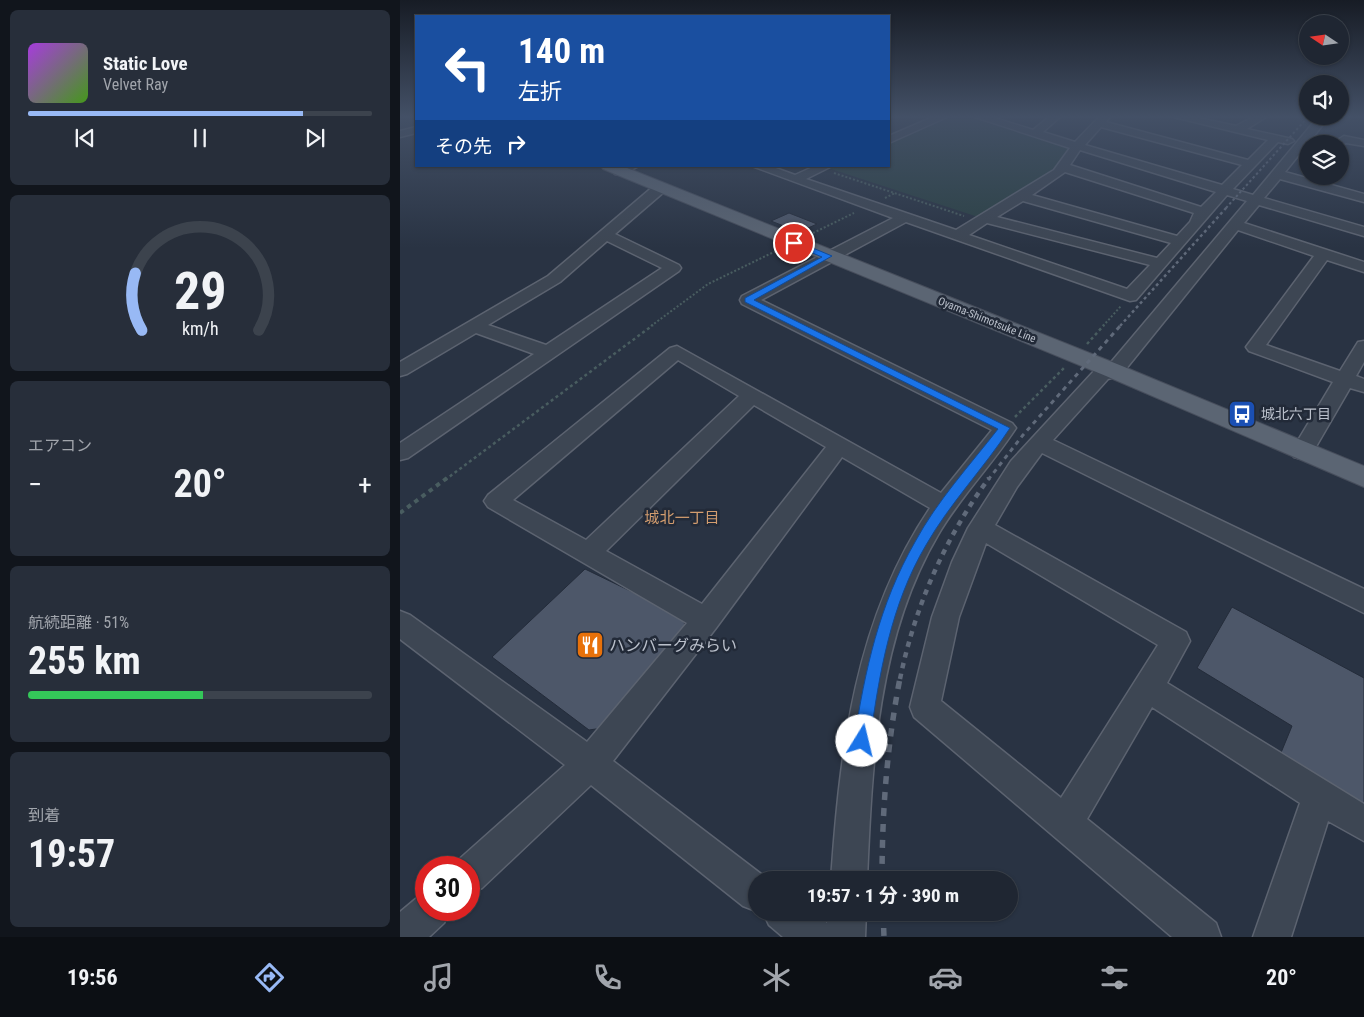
<!DOCTYPE html>
<html lang="ja">
<meta charset="utf-8">
<style>
body{margin:0;font-family:"Roboto Condensed","Noto Sans JP",sans-serif;background:#272e3a;color:#f1f3f6;height:100vh;display:flex;flex-direction:column;font-size:19px;white-space:nowrap}
*{box-sizing:border-box;margin:0}
p{font-size:16px;color:#a1a5ac}
.icon{flex:none;width:28px;height:28px;fill:none;stroke:currentColor;stroke-width:2;stroke-linecap:round;stroke-linejoin:round}
.map{position:relative;flex:1;overflow:hidden}
.details{display:flex;flex-direction:column;gap:10px;padding:10px;background:#11151c;width:400px}
.details>*{flex:none}
.guide{position:absolute;left:15px;top:15px;width:475px;height:152px;border-radius:0px;box-shadow:0 1px 4px #0004,0 0 0 1px #3c434d;background:#1a4fa0;color:#fff;overflow:hidden}
.needle{width:32px;rotate:283deg}
.controls{position:absolute;left:899px;top:15px;display:grid;gap:10px}
.controls a{display:grid;place-items:center;width:50px;height:50px;border-radius:50%;background:#1f2632;box-shadow:0 1px 4px #0004,0 0 0 1px #3c434d;font-size:25px}
.speed{position:absolute;left:15px;top:856px;display:flex;gap:10px;font-size:25px;font-weight:700;text-align:center}
.speed>*{display:grid;place-content:center;width:65px;height:65px;border-radius:50%;background:#1f2632;box-shadow:0 1px 4px #0004,0 0 0 1px #3c434d;line-height:1}
.speed .limit{border:8px solid #d22;background:#fff;color:#111}
.pin{position:absolute;display:grid;place-items:center;width:42px;height:42px;color:#fff;margin:-21px;border:2px solid #fff;border-radius:50%;box-shadow:0 1px 5px #0007}
.me{position:absolute;width:55px;margin:-28px;rotate:9deg;stroke-linejoin:round;filter:drop-shadow(0 0 4px #0008)}
.turn{display:flex;align-items:center;gap:18px;height:105px;padding:0 20px;font-size:22px}
.turn .icon{width:65px;height:65px;stroke-width:2.5}
.turn b{display:block;font-size:35px;line-height:42px}
.then{display:flex;align-items:center;height:48px;padding:0 20px;background:#0003;gap:10px;font-size:19px}
.big{font-size:38px;font-weight:700;line-height:1.1}
.details .card{flex:1;display:flex;flex-direction:column;justify-content:center;gap:8px;min-width:0;padding:0 18px;border-radius:8px;background:#272e3a}
.details .dial{align-items:center;gap:0}
.dial svg{height:130px;overflow:visible;fill:none;stroke:#3c434d;stroke-width:7;stroke-linecap:round;text-anchor:middle}
.dial text{fill:#f1f3f6;stroke:none}
.song{display:flex;align-items:center;gap:15px}
.cover{width:60px;height:60px;border-radius:8px;background:linear-gradient(135deg,hsl(280 70% 55%),hsl(100 70% 35%))}
.played{height:5px;border-radius:2px;background:linear-gradient(90deg,#98b9f5 80%,#3c434d 80%)}
.keys{display:flex;justify-content:space-around;direction:ltr}
.heat{display:flex;justify-content:space-between;align-items:center;font-size:28px;direction:ltr}
.charge{height:8px;border-radius:4px;background:linear-gradient(90deg,#34c759 51%,#3c434d 0)}
.trip{position:absolute;left:348px;top:871px;width:270px;height:50px;border-radius:25px;background:#1f2632;box-shadow:0 1px 4px #0004,0 0 0 1px #3c434d;font-weight:700;line-height:50px;text-align:center}
.dock{display:flex;height:80px;justify-content:space-around;align-items:center;background:#0c0f14;color:#a1a5ac}
.dock .icon{width:35px;height:35px}
.dock .selected{color:#98b9f5}
.dock b{font-size:22px;color:#f1f3f6}
main{display:flex;flex:1;min-height:0}
.map>svg:first-child{display:block}
.green{fill:#2b4144}
.building{fill:#4d5769;stroke:#242c3a}
.lines{fill:none;stroke-linecap:round;stroke-linejoin:round}
.minor-casing{stroke:#5c6370;stroke-width:3}
.major-casing{stroke:#474e5c;stroke-width:2}
.path-far2{stroke:#495d60;stroke-width:2;stroke-dasharray:2 2;stroke-linecap:butt}
.path-far1{stroke:#495d60;stroke-width:2.5;stroke-dasharray:3 3;stroke-linecap:butt}
.path{stroke:#495d60;stroke-width:4;stroke-dasharray:4.5 4.5;stroke-linecap:butt}
.minor{fill:#3d4653;fill-rule:evenodd}
.major{fill:#5b6573;fill-rule:evenodd}
.rail-far4{stroke:#606a7a;stroke-width:2;stroke-dasharray:2.5 2.5;stroke-linecap:butt}
.rail-far3{stroke:#606a7a;stroke-width:2.5;stroke-dasharray:3 3;stroke-linecap:butt}
.rail-far2{stroke:#606a7a;stroke-width:3;stroke-dasharray:4.5 4.5;stroke-linecap:butt}
.rail-far1{stroke:#606a7a;stroke-width:4.5;stroke-dasharray:5.5 5.5;stroke-linecap:butt}
.rail{stroke:#606a7a;stroke-width:5.5;stroke-dasharray:8 8;stroke-linecap:butt}
.path-bridge{stroke:#495d60;stroke-width:2;stroke-dasharray:2 2;stroke-linecap:butt}
.route{fill:#1a73e8;stroke:#114b97}
.labels{text-anchor:middle;dominant-baseline:central;stroke-width:5;stroke-linejoin:round;paint-order:stroke}
.far-street-label{font-size:11px;fill:#bbc1cc;stroke:#222a38}
.poi-label{font-size:14px;fill:#bbc1cc;stroke:#222a38;text-anchor:start}
.neighbourhood-label{font-size:15px;fill:#d39d6f;stroke:#222a38}
.near-poi-label{font-size:16px;fill:#bbc1cc;stroke:#222a38;text-anchor:start}
</style>
<main>
<section class="details">
<div class="card">
<div class="song"><i class="cover"></i><div><b>Static Love</b><p>Velvet Ray</p></div></div>
<div class="played"></div>
<div class="keys"><svg class="icon" aria-label="previous" viewBox="0 0 24 24"><path d="M18 5L8 12l10 7zM5 5v14"/></svg><svg class="icon" aria-label="pause" viewBox="0 0 24 24"><path d="M8 5v14M16 5v14"/></svg><svg class="icon" aria-label="next" viewBox="0 0 24 24"><path d="M6 5l10 7-10 7zM19 5v14"/></svg></div>
</div>
<div class="card dial"><svg viewBox="0 0 100 80">
<path d="M14 69A42 42 0 1 1 86 69"/>
<path d="M14 69A42 42 0 0 1 10 34" stroke="#98b9f5"/>
<text x="50" y="56" font-size="32" font-weight="700">29</text>
<text x="50" y="72" font-size="11">km/h</text>
</svg></div>
<div class="card"><p>エアコン</p>
<div class="heat"><a>−</a><b class="big">20°</b><a>+</a></div>
</div>
<div class="card"><p>航続距離 · 51%</p><b class="big">255 km</b><div class="charge"></div></div>
<div class="card"><p>到着</p><b class="big">19:57</b></div>
</section>
<div class="map">
<svg width="964" height="937" viewBox="0 0 964 937">
<rect width="100%" height="100%" fill="#293343"/>
<path class="green" d="M548,117H569L671,149L657,168L578,217L428,168L432,166H489V142Z"/>
<g class="building">
<path d="M389,213L417,224L399,232L371,221Z"/>
<path d="M185,569L284,617L285,634L209,727L189,730L92,657Z"/>
<path d="M832,607L964,678V813L878,760L892,726L797,668Z"/>
</g>
<g class="lines">
<g class="minor-casing">
<g id="minor">
<path d="M533,117H547L489,143V136Z"/>
<path d="M575,117H592L633,130L649,117H660L643,132L675,142L699,117H710L706,122L848,160L868,140L774,117H794L836,126L853,117H866L847,129L892,139L894,141L888,144L878,142L833,189L853,195L918,117H929L885,172L964,194V202L880,179L864,198L964,227V236L859,205L844,223L964,262V272L927,260L866,345L940,371L958,342L964,341V362L956,376L964,379V392L950,388L910,457L902,459L894,457L891,452L933,382L849,351L846,347L914,256L838,230L721,375L708,379L653,440L964,589V613L642,453L617,487L595,525L786,632L790,641L767,683L964,804V841L928,821L891,937H853L900,803L752,707L687,819L816,923L821,937H772L514,717L510,707L532,617L552,562L568,528L611,461L694,371L707,367L847,201L827,195L736,300L730,301L506,222L361,300L612,423L616,428C592,465 560,497 538,535C477,638 472,764 467,880H431C440,750 455,619 530,508L442,457L316,628L213,761L369,880H356V911L343,906L191,785L82,888L69,893V868H54L56,862L165,765L0,639V611L10,615L187,742L287,623L88,507L84,501L88,495L270,348L277,346L541,493L592,430L342,304L340,300L342,296L493,218L352,166H370L395,175L415,166H432L406,179L556,230L654,170L670,148ZM701,127L842,165L822,185L685,145ZM680,150L816,192L801,207L670,165ZM665,172L794,213L790,222L777,236L632,195ZM623,201L771,243L757,258L597,217ZM587,223L750,265L727,289L569,235ZM278,360L339,396L186,540L113,500ZM354,405L426,447L302,604L206,551ZM586,543L758,645L661,798L541,701L559,617Z"/>
<path d="M16,127V133L0,137V131Z"/>
<path d="M944,136L964,140V146L946,143L940,146V144H931Z"/>
<path d="M221,166H239L223,174H215L213,171Z"/>
<path d="M260,184L265,185L266,188L265,191L215,234L279,265L281,268L279,271L8,458L0,460V443L134,354L76,333L7,374L0,376V362L148,276L255,185ZM207,241L262,268L146,345L88,325L160,282Z"/>
<path d="M26,893V910H50L44,923L29,937H0V912L18,897Z"/>
<path d="M363,912H413L427,923L428,912H466L465,937H383L369,925Z"/>
</g>
</g>
<g class="major-casing">
<path id="major" d="M201,166H222L722,366L964,466V487L706,376L203,169Z"/>
</g>
<g class="path-far2">
<path d="M434,173L564,216"/>
<path d="M485,198L495,193"/>
<path d="M413,233L454,213"/>
<path d="M251,326L308,284L378,250"/>
<path d="M703,326L721,306"/>
</g>
<g class="path-far1">
<path d="M687,344L704,325"/>
<path d="M615,417L665,367"/>
<path d="M45,480L253,325"/>
</g>
<path class="path" d="M0,513L47,478"/>
<use href="#minor" class="minor"/>
<use href="#major" class="major"/>
<path class="rail-far4" d="M826,208L908,117"/>
<path class="rail-far3" d="M720,326L827,207"/>
<path class="rail-far2" d="M588,480L623,435L721,325"/>
<path class="rail-far1" d="M500,679C515,606 545,538 589,478"/>
<g class="rail">
<path d="M482,880C482,811 487,745 500,678"/>
<path d="M483,912L484,937"/>
</g>
<path class="path-bridge" d="M379,248L405,235"/>
</g>
<linearGradient id="sky" x2="0" y2="1"><stop stop-color="#171c25"/><stop offset="0.47" stop-color="#435066"/><stop offset="1" stop-color="#435066" stop-opacity="0"/></linearGradient>
<rect width="964" height="248" fill="url(#sky)"/>
<path class="route" d="M391,241H396L432,256L354,300L610,428C584,468 550,503 526,545C491,604 479,674 470,741L467,746L462,749L456,746L454,741C465,670 479,605 515,542C537,501 570,465 598,429L345,302V298L422,257L391,244Z"/>
<defs>
<g id="bus-square" transform="scale(1.4375)"><rect x="-9" y="-9" width="18" height="18" rx="4" fill="#1a4fb4" stroke="#222a38"/><path d="M-5-6H5V4H4V6H2V4H-2V6H-4V4H-5ZM-3.5-4V0h7V-4ZM-3.5 1.2v1.5H-2V1.2ZM2 1.2v1.5H3.5V1.2Z" fill="#fff"/></g>
<g id="restaurant-square" transform="scale(1.4375)"><rect x="-9" y="-9" width="18" height="18" rx="4" fill="#e8710a" stroke="#222a38"/><path d="M-5-6h1v4h1v-4h1v4h1v-4h1v5L-1.5 .5V6h-2V.5L-5-1ZM5-6V6H3V1.5H1.5Q1.5-4 5-6Z" fill="#fff"/></g>
</defs>
<g fill-rule="evenodd">
<use href="#bus-square" x="842" y="414"/>
<use href="#restaurant-square" x="190" y="645"/>
</g>
<g class="labels">
<g class="far-street-label">
<text transform="translate(587 320) rotate(22)">Oyama-Shimotsuke Line</text>
</g>
<g class="poi-label">
<text x="861" y="414">城北六丁目</text>
</g>
<g class="neighbourhood-label">
<text x="282" y="518">城北一丁目</text>
</g>
<g class="near-poi-label">
<text x="209" y="645">ハンバーグみらい</text>
</g>
</g>
</svg>
<div class="controls">
<a><svg class="needle" viewBox="-14 -14 28 28"><path d="M0-13l5 13h-10z" fill="#e53935"/><path d="M0 13l5-13h-10z" fill="#a1a5ac"/></svg></a>
<a><svg class="icon" aria-label="sound" viewBox="0 0 24 24"><path d="M4 9h4l5-4v14l-5-4H4zM17 9q2 3 0 6"/></svg></a>
<a><svg class="icon" aria-label="layers" viewBox="0 0 24 24"><path d="M12 4l9 5-9 5-9-5zM3 14l9 5 9-5"/></svg></a>
</div>
<div class="speed"><div class="limit">30</div></div>
<div class="pin" style="left:394px;top:243px;background:#d93025"><svg class="icon" aria-label="arrive" viewBox="0 0 24 24"><path d="M6 21V4h12l-3 4 3 4H6"/></svg></div>
<svg class="me" style="left:462px;top:741px" viewBox="-20 -20 40 40"><circle r="19" fill="#fff"/><path d="M0-13L10 11 0 6-10 11z" fill="#1a73e8"/></svg>
<div class="trip">19:57 · 1 分 · 390 m</div>
<div class="guide">
<div class="turn"><svg class="icon" aria-label="left" viewBox="0 0 24 24"><path d="M17 20v-9H6M10 6l-5 5 5 5"/></svg><div><b>140 m</b>左折</div></div>
<div class="then">その先<svg class="icon" aria-label="right" viewBox="0 0 24 24"><path d="M7 20v-9h11M14 6l5 5-5 5"/></svg></div>
</div>
</div>
</main>
<nav class="dock">
<b>19:56</b>
<svg class="icon selected" aria-label="directions" viewBox="0 0 24 24"><path d="M12 3l9 9-9 9-9-9zM9 14v-3h6M13 9l2 2-2 2"/></svg>
<svg class="icon" aria-label="music" viewBox="0 0 24 24"><path d="M9 18V5l10-2v13"/><circle cx="6" cy="18" r="3"/><circle cx="16" cy="16" r="3"/></svg>
<svg class="icon" aria-label="phone" viewBox="0 0 24 24"><path d="M5 4h4l2 5-3 2q2 4 5 5l2-3 5 2v4C11 20 4 13 5 4z"/></svg>
<svg class="icon" aria-label="climate" viewBox="0 0 24 24"><path d="M12 3v18M4 7l16 10M4 17L20 7"/></svg>
<svg class="icon" aria-label="car" viewBox="0 0 24 24"><path d="M5 17H2v-5l4-1 3-4h7l3 4 3 1v5h-3M9 17h6M6 11h13"/><circle cx="7" cy="17" r="2"/><circle cx="17" cy="17" r="2"/></svg>
<svg class="icon" aria-label="filters" viewBox="0 0 24 24"><path d="M4 7h16M4 17h16"/><circle cx="9" cy="7" r="2"/><circle cx="15" cy="17" r="2"/></svg>
<b>20°</b>
</nav>
